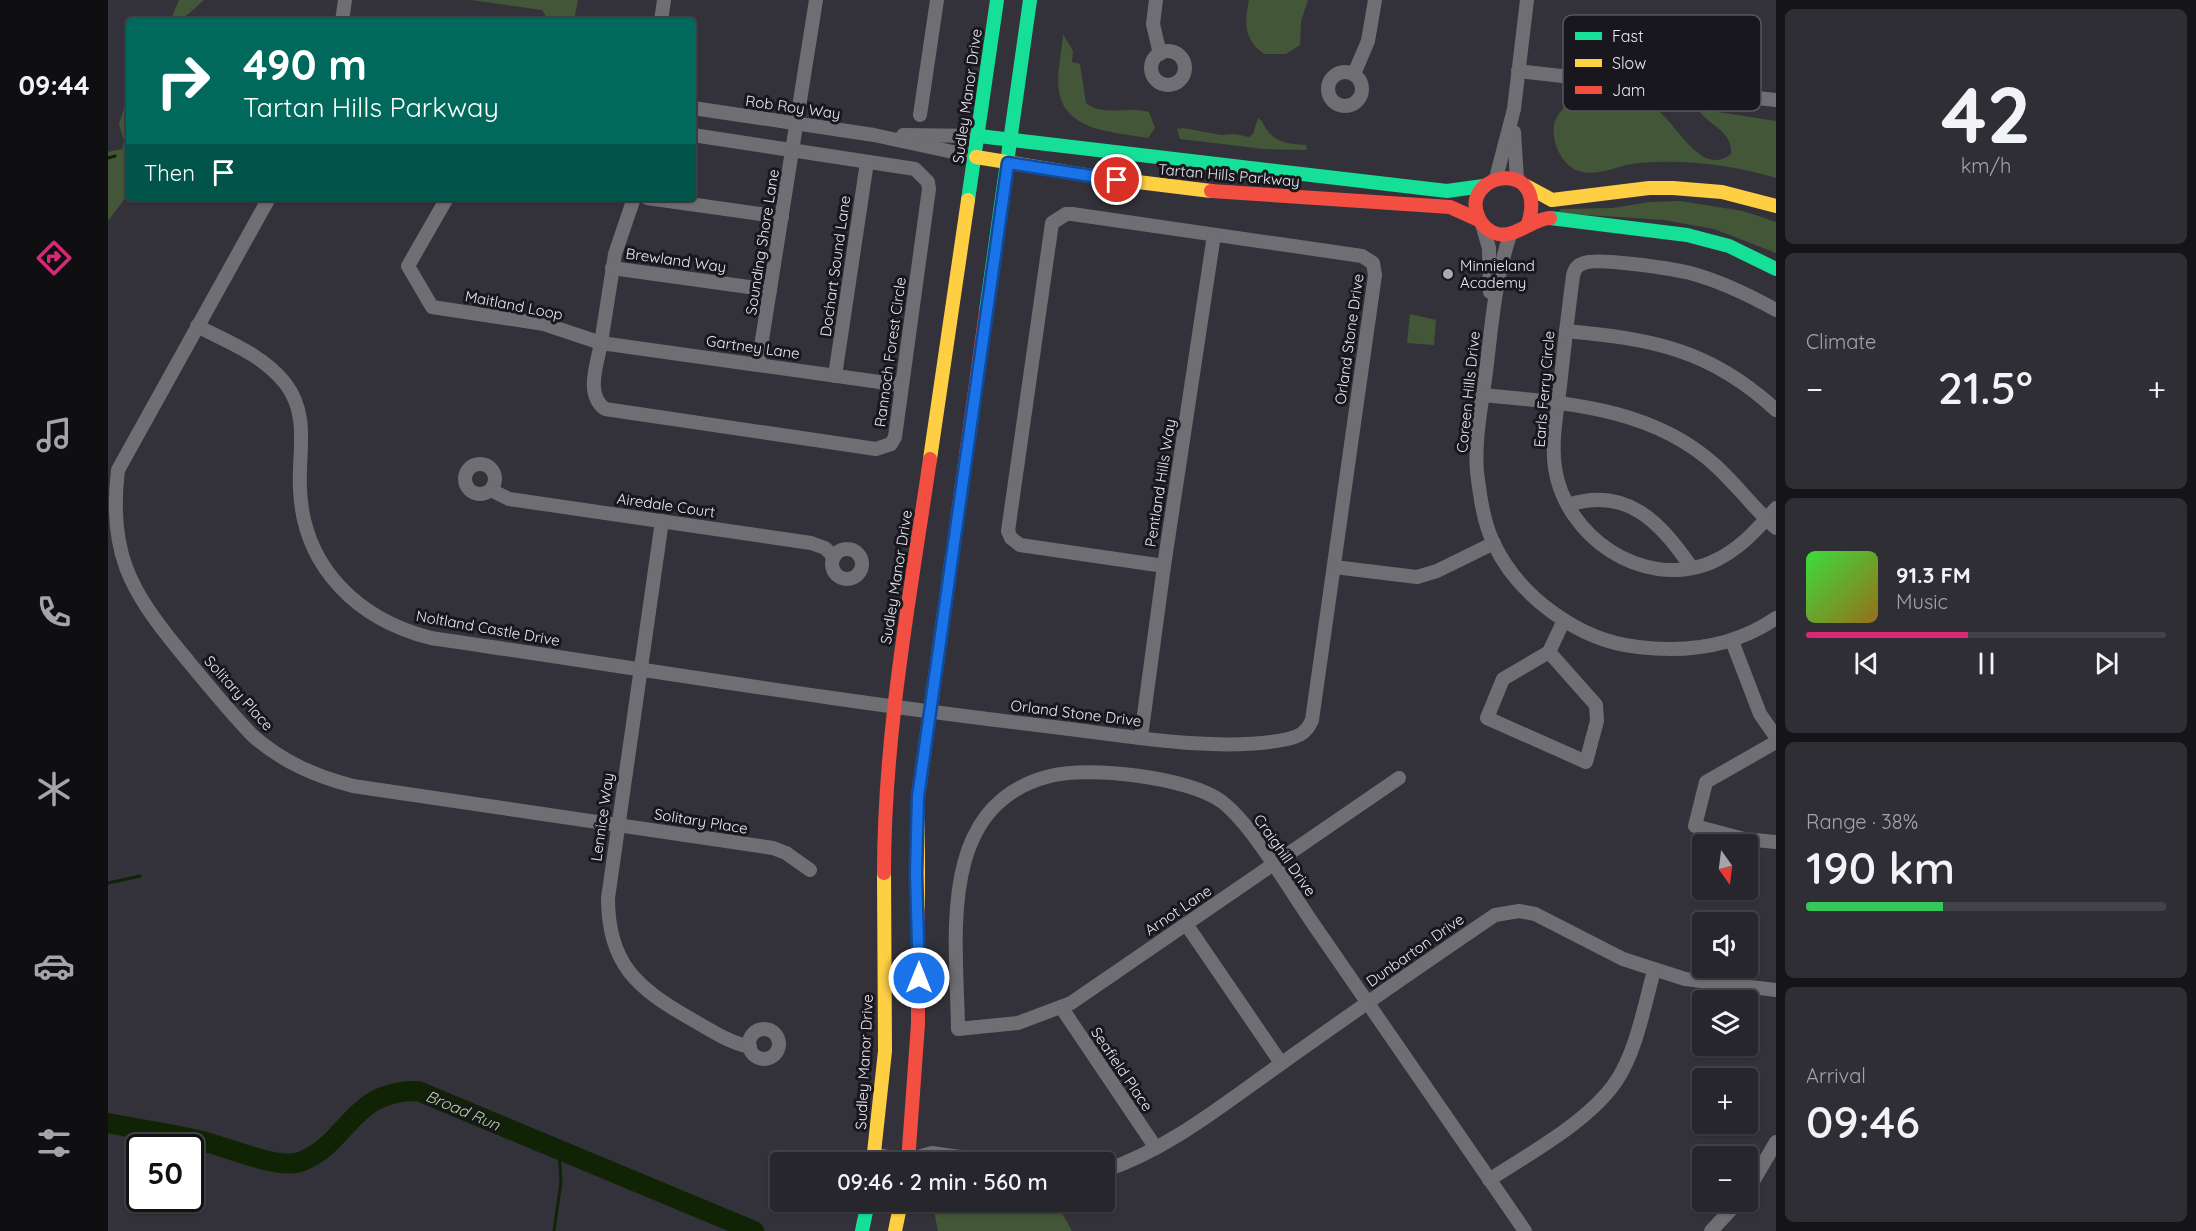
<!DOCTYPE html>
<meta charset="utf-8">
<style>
body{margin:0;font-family:Quicksand,sans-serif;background:#2e2e34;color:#f1f3f6;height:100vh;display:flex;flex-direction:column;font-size:22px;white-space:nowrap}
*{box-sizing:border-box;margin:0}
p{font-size:20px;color:#a4a5a9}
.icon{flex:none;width:33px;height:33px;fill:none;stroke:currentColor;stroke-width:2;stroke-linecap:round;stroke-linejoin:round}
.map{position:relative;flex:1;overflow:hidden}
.side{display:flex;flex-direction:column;gap:9px;padding:9px;background:#151518;width:420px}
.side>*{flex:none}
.top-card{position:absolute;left:18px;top:18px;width:570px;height:183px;border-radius:6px;box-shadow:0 2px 4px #0004,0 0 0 2px #424348;background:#00695c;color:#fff;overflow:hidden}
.needle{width:39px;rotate:166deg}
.controls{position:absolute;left:1584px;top:834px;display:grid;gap:12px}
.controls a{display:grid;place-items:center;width:66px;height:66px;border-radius:6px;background:#26262c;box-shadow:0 2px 4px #0004,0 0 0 2px #424348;font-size:30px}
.speed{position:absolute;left:18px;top:1134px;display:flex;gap:12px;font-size:30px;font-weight:700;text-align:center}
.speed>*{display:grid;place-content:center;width:78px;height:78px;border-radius:50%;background:#26262c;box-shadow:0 2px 4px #0004,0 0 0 2px #424348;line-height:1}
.speed .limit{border:3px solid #111;border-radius:9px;background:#fff;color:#111}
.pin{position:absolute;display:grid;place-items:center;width:51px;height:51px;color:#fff;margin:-26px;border:3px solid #fff;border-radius:50%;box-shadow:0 2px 6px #0007}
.me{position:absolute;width:66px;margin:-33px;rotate:0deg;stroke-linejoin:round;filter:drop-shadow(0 0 4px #0008)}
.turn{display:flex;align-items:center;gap:21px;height:126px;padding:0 18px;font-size:27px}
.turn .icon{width:78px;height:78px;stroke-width:2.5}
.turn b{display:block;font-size:42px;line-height:51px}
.then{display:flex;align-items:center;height:57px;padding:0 18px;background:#0003;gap:12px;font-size:22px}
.big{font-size:45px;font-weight:600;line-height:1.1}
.side .widget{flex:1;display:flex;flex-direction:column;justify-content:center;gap:9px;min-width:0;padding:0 21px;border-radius:9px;background:#2e2e34}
.side .dial{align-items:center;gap:0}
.dial b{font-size:78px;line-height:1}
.song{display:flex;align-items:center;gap:18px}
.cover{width:72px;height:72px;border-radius:9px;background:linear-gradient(135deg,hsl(120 70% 55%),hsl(40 70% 35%))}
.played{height:6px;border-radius:3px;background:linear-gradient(90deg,#db2777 45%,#424348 45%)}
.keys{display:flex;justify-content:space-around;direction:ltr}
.heat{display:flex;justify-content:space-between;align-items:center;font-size:33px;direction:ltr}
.charge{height:9px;border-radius:4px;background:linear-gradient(90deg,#34c759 38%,#424348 0)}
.trip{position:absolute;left:662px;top:1152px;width:345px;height:60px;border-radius:6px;background:#26262c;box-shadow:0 2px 4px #0004,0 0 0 2px #424348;font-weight:600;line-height:60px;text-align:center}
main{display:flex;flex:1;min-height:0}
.tabs{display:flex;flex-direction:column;width:108px;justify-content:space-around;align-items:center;background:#0f0f12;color:#a4a5a9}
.tabs .icon{width:42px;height:42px}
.tabs .current{color:#db2777}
.tabs b{font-size:27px;color:#f1f3f6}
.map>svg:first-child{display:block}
.green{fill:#435637}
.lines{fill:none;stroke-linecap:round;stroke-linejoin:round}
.stream{stroke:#102305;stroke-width:3}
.river{stroke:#102305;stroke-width:20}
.street{stroke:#6f6e72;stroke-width:14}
.fast{stroke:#16e098;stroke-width:14}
.slow{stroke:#ffcf43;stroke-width:14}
.jam{stroke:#f24e42;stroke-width:14}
.route-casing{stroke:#114b97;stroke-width:15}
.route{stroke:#1a73e8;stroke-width:10}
.poi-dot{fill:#aaa8b2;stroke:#19171e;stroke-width:2}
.labels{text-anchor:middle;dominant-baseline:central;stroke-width:6;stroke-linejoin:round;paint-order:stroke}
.street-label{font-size:15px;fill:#eae8f2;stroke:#19171e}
.poi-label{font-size:15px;fill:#eae8f2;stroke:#19171e;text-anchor:start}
.water-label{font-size:16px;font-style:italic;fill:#acdc8b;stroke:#19171e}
.key{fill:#19171e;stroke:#58565e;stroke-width:1.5}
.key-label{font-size:16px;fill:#eae8f2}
</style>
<main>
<nav class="tabs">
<b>09:44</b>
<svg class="icon current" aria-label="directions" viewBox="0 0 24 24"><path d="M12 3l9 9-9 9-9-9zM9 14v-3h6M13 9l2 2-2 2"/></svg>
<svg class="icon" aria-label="music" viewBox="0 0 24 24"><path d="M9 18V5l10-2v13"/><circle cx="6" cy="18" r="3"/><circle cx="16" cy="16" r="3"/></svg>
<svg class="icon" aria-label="phone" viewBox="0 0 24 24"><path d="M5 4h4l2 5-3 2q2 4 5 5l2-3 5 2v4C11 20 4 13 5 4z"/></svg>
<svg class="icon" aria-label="climate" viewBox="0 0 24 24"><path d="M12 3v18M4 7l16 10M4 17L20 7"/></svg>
<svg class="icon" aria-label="car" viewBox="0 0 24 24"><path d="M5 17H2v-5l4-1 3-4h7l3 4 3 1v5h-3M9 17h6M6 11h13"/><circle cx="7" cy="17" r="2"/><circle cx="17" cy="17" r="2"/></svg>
<svg class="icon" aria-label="filters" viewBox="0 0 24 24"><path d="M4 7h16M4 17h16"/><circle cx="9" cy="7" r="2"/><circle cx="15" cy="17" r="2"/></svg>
</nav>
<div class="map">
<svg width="1668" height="1231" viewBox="0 0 1668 1231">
<rect width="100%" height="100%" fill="#33323a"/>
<g class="green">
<path d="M71,0H96C85,9 77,21 62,21Z"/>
<path d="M363,0H470L466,21H441L434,10Z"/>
<path d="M1141,0H1200L1193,21L1192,45L1178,54H1156C1136,40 1136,23 1141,0Z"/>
<path d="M955,34L965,51L964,62L972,64L978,103C995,117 1021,106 1041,112L1047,128L1040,138C1008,132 957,132 951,91C948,74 954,52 955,34Z"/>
<path d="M21,92V193L0,221V152L14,149L16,141L11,124Z"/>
<path d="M1480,98C1499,98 1522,97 1540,104C1567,115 1590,180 1623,154C1625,130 1600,126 1590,109L1668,121V178C1625,165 1576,159 1531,163C1511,164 1488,179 1468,170C1450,162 1439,131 1450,115C1458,103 1466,100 1480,98Z"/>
<path d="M1150,118C1156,122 1155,124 1159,130C1168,143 1183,144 1198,145L1199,150L1156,149L1072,139L1069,129L1075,128L1113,135L1127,134L1141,137L1145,134Z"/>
<path d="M1572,201L1635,211L1668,222V253L1606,229L1556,220L1448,213L1454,209L1504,208L1542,202Z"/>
<path d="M1302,314L1328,320L1326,345L1299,343Z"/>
<path d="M824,1202H910L950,1206L964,1231H830Z"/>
</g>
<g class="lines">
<g class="stream">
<path d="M0,158L7,156"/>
<path d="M0,883L32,876"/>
<path d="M446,1231L453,1182L451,1151"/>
</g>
<path class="river" d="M0,1123C30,1129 60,1133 90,1140C115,1145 169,1170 192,1162C241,1144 242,1090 310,1091L646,1231"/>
<g class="street">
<path d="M1048,0L1045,24L1052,54"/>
<path d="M234,21L237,0"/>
<path d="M553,21L556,0"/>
<circle cx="1060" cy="68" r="17"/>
<path d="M1410,71L1668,100"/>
<circle cx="1237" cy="89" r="17"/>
<path d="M1246,74L1260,41L1267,0"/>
<path d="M585,108L766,135L868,157"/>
<path d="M812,115L829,0"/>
<path d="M1406,132L1409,179"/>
<path d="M585,135L807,169L820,182L821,189L787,437L783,444L768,449L497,409C477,394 489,365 493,343L793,385"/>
<path d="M795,135L871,136"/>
<path d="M1388,178L1406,109L1419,0"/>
<path d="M161,198L10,470C0,552 22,590 71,650C95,679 119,709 145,736C175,762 207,776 245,786L665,848L678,853L702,870"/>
<path d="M339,198L300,266L324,307L436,324L493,343L507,254L526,198"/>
<path d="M539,198L674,217"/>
<path d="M1374,224L1381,248L1382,292"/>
<path d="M1402,235C1388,277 1384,319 1379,364C1375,399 1366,437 1369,472C1372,496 1375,520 1385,542C1410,596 1471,641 1530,647C1579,653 1626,647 1668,618"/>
<path d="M504,268L662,290"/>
<path d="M1668,310C1641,295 1612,281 1582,273C1565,269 1490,257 1476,263C1469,265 1466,270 1465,276C1460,313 1456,349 1452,386C1449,412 1443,441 1447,468C1457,536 1534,590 1602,563C1630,551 1648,531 1668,508"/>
<path d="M89,326C120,342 155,355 177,383C202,415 190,452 192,489C195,568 251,620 323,638C528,668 732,702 937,726C1010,734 1108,754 1180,739C1192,736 1199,732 1204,720L1267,275L1265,263L1254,256L964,214H958L944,223L900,531L903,538L912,545L1056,566"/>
<path d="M1458,331C1544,339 1602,349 1668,410"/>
<path d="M650,365L708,0"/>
<path d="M727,376L759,162"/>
<path d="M1375,395C1457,403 1544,407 1608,466C1629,485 1646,509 1668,528"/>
<circle cx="372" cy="479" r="15"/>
<path d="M383,490L401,499L703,543L717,548L726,557"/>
<path d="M1460,505C1518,486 1553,522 1583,567"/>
<path d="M554,521L500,898C500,964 529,988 583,1019C602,1030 620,1042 642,1047"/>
<circle cx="739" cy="564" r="15"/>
<path d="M1226,567L1309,577L1329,571L1386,543"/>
<path d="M1624,641L1652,714L1668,737"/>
<path d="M1441,652L1488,705L1489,721L1478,762L1379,718L1395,679L1441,652L1456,620"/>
<path d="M1033,737L1056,566L1106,235"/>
<path d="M1668,742L1598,782L1587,826L1636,839L1668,842"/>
<path d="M1291,778L963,1003L910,1023L850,1029C849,939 827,805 942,776C983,766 1078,777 1113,801C1145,825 1182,891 1206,925C1276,1027 1346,1129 1417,1231"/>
<path d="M1078,924L1173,1063"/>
<path d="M953,1007L1048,1148"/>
<circle cx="656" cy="1044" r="15"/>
<path d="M766,1154L805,1162"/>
<path d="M800,1160L824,1153L886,1162"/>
<path d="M996,1171C1063,1148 1117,1103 1174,1063C1244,1013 1315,964 1387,915L1411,911L1427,914L1515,959L1577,979L1668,990"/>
<path d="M1381,1180C1422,1153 1482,1121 1509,1080C1529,1049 1536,1006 1546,971"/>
<path d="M1640,1190L1668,1142"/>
<path d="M1603,1231L1630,1202"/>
</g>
<g class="fast">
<path d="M871,136L1339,191L1375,186"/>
<path d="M860,200L889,0"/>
<path d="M1442,218L1579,235L1621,246L1668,269"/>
<path d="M878,311L922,0"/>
<path d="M754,1231L760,1202"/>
</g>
<g class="slow">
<path d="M868,157L989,177L1103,191"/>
<path d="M1418,186L1444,200L1541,188H1565L1614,192L1668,206"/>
<path d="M822,459L860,200"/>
<path d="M810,911V797L844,557"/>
<path d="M765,1162L777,1051L776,873"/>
<path d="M787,1231L793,1202"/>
</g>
<g class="jam">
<path d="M1103,191L1342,207L1371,220"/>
<path d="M1420,224C1441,156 1352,173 1370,216C1373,225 1381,232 1390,234C1407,238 1424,219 1442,218"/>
<path d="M844,557L878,311"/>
<path d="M776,873C776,734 802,596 822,459"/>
<path d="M800,1162L810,1024V911"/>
</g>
</g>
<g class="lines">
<g class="route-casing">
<path id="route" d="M811,978L808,873L810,797L900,163L1009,180"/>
</g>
<use href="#route" class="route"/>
</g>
<circle class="poi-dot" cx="1340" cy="274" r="6"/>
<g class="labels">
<g class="street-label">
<text transform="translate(859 96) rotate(-82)">Sudley Manor Drive</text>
<text transform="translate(685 107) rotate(8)">Rob Roy Way</text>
<text transform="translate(1121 175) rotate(5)">Tartan Hills Parkway</text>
<text transform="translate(654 242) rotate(-81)">Sounding Shore Lane</text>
<text transform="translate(568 260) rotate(8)">Brewland Way</text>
<text transform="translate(727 266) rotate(-82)">Dochart Sound Lane</text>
<text transform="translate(406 305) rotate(11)">Maitland Loop</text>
<text transform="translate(1241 339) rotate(-82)">Orland Stone Drive</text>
<text transform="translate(645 347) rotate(8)">Gartney Lane</text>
<text transform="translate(782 352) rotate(-82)">Rannoch Forest Circle</text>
<text transform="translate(1436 389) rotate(-85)">Earls Ferry Circle</text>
<text transform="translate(1360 392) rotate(-84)">Coreen Hills Drive</text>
<text transform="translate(1052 483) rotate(-81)">Pentland Hills Way</text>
<text transform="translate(558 505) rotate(8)">Airedale Court</text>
<text transform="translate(788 577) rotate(-81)">Sudley Manor Drive</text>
<text transform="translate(380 628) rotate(10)">Noltland Castle Drive</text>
<text transform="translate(131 693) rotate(48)">Solitary Place</text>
<text transform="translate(968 713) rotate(7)">Orland Stone Drive</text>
<text transform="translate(494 817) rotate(-82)">Lennice Way</text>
<text transform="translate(593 821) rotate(9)">Solitary Place</text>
<text transform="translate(1177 855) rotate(55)">Craighill Drive</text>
<text transform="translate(1070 910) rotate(-34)">Arnot Lane</text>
<text transform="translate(1307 950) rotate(-35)">Dunbarton Drive</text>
<text transform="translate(756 1062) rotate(-87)">Sudley Manor Drive</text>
<text transform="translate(1014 1069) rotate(56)">Seafield Place</text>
</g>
<g class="poi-label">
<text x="1352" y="265">Minnieland<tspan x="1352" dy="17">Academy</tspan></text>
</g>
<g class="water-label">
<text transform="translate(355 1110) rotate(23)">Broad Run</text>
</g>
</g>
<rect x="1455" y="15" width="198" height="96" rx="9" class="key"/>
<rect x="1467" y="32" width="27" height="8" fill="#16e098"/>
<rect x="1467" y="59" width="27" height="8" fill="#ffcf43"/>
<rect x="1467" y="86" width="27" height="8" fill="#f24e42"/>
<g class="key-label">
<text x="1504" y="42">Fast</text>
<text x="1504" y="69">Slow</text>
<text x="1504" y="96">Jam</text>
</g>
</svg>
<div class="controls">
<a><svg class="needle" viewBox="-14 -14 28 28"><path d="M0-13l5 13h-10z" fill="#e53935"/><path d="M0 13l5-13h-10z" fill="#a4a5a9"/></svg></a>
<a><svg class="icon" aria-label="sound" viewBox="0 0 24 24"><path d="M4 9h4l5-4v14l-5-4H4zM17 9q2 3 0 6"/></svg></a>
<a><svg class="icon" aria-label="layers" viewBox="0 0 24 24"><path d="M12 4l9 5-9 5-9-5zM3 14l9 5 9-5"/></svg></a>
<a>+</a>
<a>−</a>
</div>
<div class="speed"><div class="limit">50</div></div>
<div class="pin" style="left:1009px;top:180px;background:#d93025"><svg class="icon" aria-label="arrive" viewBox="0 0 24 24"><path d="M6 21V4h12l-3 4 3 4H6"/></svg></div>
<svg class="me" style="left:811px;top:978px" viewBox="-20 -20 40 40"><circle r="17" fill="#1a73e8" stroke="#fff" stroke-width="3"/><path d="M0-11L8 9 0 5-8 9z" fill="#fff"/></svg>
<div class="trip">09:46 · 2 min · 560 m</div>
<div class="top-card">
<div class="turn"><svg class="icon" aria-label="right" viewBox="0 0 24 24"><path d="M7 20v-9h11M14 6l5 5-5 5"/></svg><div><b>490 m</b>Tartan Hills Parkway</div></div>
<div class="then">Then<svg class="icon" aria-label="arrive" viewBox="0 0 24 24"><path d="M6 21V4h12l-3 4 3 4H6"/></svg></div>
</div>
</div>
<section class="side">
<div class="widget dial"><b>42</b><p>km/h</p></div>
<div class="widget"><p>Climate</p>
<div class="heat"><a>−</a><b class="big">21.5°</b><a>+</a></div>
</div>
<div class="widget">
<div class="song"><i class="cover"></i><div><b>91.3 FM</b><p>Music</p></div></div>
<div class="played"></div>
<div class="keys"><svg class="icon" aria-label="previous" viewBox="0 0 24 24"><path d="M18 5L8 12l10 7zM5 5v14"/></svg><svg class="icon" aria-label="pause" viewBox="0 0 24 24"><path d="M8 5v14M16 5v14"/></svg><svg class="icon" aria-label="next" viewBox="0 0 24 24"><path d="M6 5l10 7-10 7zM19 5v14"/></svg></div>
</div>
<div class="widget"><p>Range · 38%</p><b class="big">190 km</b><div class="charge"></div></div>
<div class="widget"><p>Arrival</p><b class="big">09:46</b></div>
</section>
</main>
